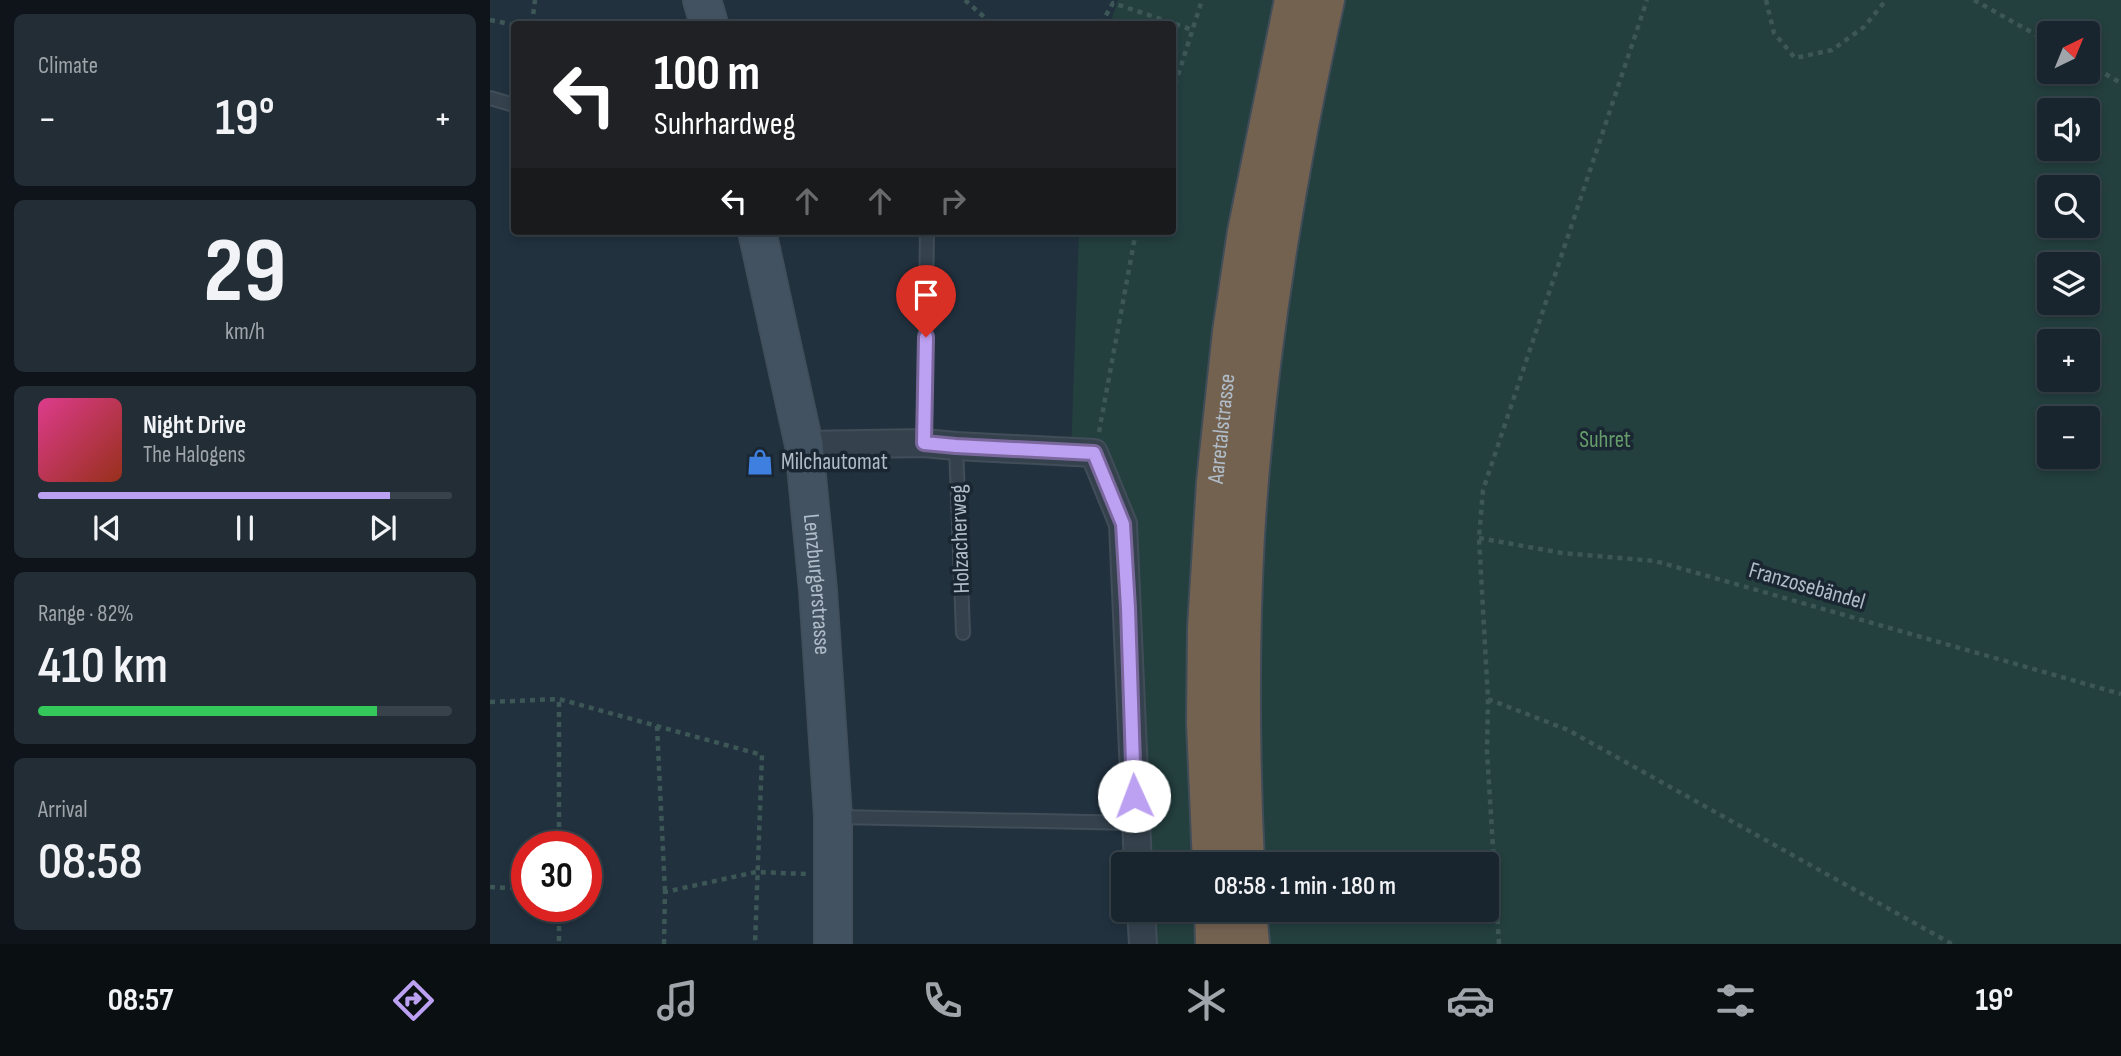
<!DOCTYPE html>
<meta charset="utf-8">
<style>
body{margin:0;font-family:"Sofia Sans Condensed",sans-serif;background:#222d36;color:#f1f3f6;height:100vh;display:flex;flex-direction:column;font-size:26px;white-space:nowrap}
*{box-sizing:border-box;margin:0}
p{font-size:23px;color:#9fa5aa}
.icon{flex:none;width:38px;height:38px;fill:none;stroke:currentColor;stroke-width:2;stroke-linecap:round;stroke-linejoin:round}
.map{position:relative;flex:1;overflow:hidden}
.panel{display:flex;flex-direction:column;gap:14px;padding:14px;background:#0e1419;width:490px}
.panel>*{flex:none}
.hud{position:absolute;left:21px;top:21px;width:665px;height:214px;border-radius:7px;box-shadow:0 4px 10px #0003,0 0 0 2px #37424a;background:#202124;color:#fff;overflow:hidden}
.needle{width:46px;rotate:43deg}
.controls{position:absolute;left:1547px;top:21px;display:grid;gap:14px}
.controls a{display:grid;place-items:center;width:63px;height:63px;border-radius:7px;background:#19252e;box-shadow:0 4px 10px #0003,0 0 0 2px #37424a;font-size:35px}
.speed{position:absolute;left:21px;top:831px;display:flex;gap:14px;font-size:35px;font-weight:700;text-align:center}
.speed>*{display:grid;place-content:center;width:91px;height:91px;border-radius:50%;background:#19252e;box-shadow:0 4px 10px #0003,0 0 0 2px #37424a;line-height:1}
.speed .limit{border:10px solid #d22;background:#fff;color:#111}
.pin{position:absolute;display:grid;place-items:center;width:60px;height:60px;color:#fff;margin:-72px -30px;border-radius:50% 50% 50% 0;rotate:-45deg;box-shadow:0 0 7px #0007}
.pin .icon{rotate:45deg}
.me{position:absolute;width:77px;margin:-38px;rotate:358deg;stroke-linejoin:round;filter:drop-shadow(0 0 5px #0008)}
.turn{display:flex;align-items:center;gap:24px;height:147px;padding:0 28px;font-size:32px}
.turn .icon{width:91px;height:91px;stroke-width:2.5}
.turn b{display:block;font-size:49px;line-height:60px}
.lanes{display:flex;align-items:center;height:66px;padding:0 28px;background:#0003;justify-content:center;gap:35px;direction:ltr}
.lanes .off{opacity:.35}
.big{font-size:52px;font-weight:600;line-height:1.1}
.panel .tile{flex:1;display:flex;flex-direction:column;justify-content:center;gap:10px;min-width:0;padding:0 24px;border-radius:10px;background:#222d36}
.panel .dial{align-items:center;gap:0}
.dial b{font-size:91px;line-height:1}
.song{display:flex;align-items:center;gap:21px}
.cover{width:84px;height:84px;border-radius:10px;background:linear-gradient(135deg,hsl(330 70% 55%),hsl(10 70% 35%))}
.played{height:7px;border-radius:4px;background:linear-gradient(90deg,#bca0f2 85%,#37424a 85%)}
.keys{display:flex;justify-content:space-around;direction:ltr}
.heat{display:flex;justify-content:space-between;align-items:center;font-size:38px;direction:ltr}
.charge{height:10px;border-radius:5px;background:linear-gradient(90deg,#34c759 82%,#37424a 0)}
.trip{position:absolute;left:621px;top:852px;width:388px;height:70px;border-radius:7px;background:#19252e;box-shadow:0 4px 10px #0003,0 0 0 2px #37424a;font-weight:600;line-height:70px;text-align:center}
.menu{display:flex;height:112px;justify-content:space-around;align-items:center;background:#0a0f12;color:#9fa5aa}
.menu .icon{width:49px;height:49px}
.menu .active{color:#bca0f2}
.menu b{font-size:32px;color:#f1f3f6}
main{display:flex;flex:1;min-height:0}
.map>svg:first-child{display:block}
.green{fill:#233f3e;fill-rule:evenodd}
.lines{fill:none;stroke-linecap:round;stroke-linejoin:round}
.lane-casing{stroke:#414e59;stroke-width:16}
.street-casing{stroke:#414e59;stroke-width:30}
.secondary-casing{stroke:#414e59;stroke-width:40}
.highway-casing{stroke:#404d58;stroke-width:42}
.path{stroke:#3c5756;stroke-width:4.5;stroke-dasharray:5 5;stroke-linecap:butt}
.lane{stroke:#35424e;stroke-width:12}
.street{stroke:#35424e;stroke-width:26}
.secondary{stroke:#425261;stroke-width:37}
.highway{stroke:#746251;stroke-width:38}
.route-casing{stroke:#7a689d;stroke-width:18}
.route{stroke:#bca0f2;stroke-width:12}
.labels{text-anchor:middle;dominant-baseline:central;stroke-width:7;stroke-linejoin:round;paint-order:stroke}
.street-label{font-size:23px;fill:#b0bdc9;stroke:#1a2732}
.park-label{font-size:23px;fill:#659c6b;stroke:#1a2732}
.poi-label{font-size:23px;fill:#b0bdc9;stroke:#1a2732;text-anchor:start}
</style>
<main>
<section class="panel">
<div class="tile"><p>Climate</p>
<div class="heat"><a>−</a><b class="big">19°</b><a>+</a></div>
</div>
<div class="tile dial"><b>29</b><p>km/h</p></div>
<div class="tile">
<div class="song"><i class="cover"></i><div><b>Night Drive</b><p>The Halogens</p></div></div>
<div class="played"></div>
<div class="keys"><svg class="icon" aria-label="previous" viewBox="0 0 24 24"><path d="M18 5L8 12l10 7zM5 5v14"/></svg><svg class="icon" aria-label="pause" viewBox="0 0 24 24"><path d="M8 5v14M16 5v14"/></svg><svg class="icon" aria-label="next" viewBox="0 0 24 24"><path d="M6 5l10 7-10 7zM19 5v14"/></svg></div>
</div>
<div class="tile"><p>Range · 82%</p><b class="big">410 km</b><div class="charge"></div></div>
<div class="tile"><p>Arrival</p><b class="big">08:58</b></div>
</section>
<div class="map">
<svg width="1631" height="944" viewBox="0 0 1631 944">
<rect width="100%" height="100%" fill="#21313e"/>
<path class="green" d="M628,0H1631V944H653L651,910H998V864H648L638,608L604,453L581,451L589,231H682V24H620ZM1559,33H1598V72H1559ZM1559,110H1598V149H1559ZM1559,187H1598V226H1559ZM1559,264H1598V303H1559ZM1559,341H1598V380H1559ZM1559,418H1598V457H1559Z"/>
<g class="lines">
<g class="lane-casing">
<g id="lane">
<path d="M0,98L24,105"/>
<path d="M434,443L437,231"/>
<path d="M466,446L473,633"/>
<path d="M348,817L645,823"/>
</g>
</g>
<g class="street-casing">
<g id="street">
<path d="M314,445L434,443L466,446L604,453L633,524L648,864"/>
<path d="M651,910L653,944"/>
</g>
</g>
<g class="secondary-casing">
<g id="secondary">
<path d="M212,0L219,24"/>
<path id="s1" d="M267,231L314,445L328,590L343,816V944"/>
</g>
</g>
<g class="highway-casing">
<g id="highway">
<path id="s2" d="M722,864L716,723L717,628L726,482L742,332L757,232L804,0"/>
<path d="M755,864C750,755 749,645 755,535C766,355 796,176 835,0"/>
<path d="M724,910L725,944"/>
<path d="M757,910L760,944"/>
</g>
</g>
<g class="path">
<path d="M475,0L502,24"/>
<path d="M1276,0L1284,33L1305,58L1342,50L1374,27L1396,0"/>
<path d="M1484,0L1559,42"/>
<path d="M0,20L24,25"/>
<path d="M42,24L45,0"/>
<path d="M611,24L623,3L703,30"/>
<path d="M1598,64L1631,83"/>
<path d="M682,94L712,0"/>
<path d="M609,432L646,231"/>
<path d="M989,538L1072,553L1165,561L1631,694"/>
<path d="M998,699L1078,730L1462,944"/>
<path d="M0,702L69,699L272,755L265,944"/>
<path d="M167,726L175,892"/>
<path d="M69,847V699"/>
<path d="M0,887L37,889"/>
<path d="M69,906V944"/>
<path d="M174,944L175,892L266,872L316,874"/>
<path d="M1009,944L997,752L998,699L989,538L993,490L1157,0"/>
</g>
<use href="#lane" class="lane"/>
<use href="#street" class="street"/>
<use href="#secondary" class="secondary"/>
<use href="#highway" class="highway"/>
</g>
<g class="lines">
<g class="route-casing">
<path id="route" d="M436,337L434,443L466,446L604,453L633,524L638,608L644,796"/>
</g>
<use href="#route" class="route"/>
</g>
<defs>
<g id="shop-bare" transform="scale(2.1)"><path d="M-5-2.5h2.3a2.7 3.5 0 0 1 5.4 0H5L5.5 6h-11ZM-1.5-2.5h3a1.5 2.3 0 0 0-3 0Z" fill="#3f7fe0" stroke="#1a2732" stroke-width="2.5" paint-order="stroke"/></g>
</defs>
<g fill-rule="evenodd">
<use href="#shop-bare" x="270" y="462"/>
</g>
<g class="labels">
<g class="street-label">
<text stroke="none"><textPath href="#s2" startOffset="436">Aaretalstrasse</textPath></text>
<text transform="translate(470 539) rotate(-92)">Holzacherweg</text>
<text stroke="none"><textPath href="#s1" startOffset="359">Lenzburgerstrasse</textPath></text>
<text transform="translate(1317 586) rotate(16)">Franzosebändel</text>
</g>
<g class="park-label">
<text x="1115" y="440">Suhret</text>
</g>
<g class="poi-label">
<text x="291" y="462">Milchautomat</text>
</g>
</g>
</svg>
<div class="controls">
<a><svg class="needle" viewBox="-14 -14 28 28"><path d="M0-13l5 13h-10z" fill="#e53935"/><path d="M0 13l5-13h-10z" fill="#9fa5aa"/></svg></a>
<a><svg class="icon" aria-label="sound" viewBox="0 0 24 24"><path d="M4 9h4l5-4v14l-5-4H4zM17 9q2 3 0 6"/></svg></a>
<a><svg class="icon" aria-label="search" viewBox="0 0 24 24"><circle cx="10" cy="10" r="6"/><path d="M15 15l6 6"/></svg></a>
<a><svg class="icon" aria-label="layers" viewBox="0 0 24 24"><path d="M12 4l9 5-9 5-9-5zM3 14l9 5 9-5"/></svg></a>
<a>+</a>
<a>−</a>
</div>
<div class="speed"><div class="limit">30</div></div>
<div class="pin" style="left:436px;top:337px;background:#d93025"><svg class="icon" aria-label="arrive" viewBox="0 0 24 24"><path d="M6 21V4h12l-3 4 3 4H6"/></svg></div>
<svg class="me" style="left:644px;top:796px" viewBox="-20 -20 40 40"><circle r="19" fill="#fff"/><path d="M0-13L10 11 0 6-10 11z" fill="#bca0f2"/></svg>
<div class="trip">08:58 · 1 min · 180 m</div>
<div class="hud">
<div class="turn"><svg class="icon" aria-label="left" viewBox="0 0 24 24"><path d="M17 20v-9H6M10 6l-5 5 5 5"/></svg><div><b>100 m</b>Suhrhardweg</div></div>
<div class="lanes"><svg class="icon" aria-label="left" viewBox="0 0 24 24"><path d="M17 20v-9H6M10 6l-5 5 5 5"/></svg><svg class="icon off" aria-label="ahead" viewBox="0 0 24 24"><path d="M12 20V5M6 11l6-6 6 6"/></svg><svg class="icon off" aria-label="ahead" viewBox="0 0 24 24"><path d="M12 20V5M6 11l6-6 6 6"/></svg><svg class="icon off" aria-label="right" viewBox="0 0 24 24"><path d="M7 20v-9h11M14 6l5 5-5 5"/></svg></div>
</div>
</div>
</main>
<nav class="menu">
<b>08:57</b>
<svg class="icon active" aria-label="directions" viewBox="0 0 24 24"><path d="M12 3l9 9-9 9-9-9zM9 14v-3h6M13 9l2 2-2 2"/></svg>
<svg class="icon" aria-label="music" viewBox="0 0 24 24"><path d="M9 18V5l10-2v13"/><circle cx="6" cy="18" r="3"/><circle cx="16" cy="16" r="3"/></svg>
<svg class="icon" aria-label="phone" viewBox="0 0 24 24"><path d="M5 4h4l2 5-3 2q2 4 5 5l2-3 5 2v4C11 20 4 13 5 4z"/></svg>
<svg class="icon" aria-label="climate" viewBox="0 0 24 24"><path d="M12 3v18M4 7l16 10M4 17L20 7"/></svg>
<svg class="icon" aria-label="car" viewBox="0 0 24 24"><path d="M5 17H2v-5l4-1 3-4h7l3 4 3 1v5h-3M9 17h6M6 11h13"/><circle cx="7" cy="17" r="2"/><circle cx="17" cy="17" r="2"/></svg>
<svg class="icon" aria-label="filters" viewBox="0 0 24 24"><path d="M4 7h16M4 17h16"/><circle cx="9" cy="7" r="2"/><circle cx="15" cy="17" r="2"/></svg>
<b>19°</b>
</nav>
